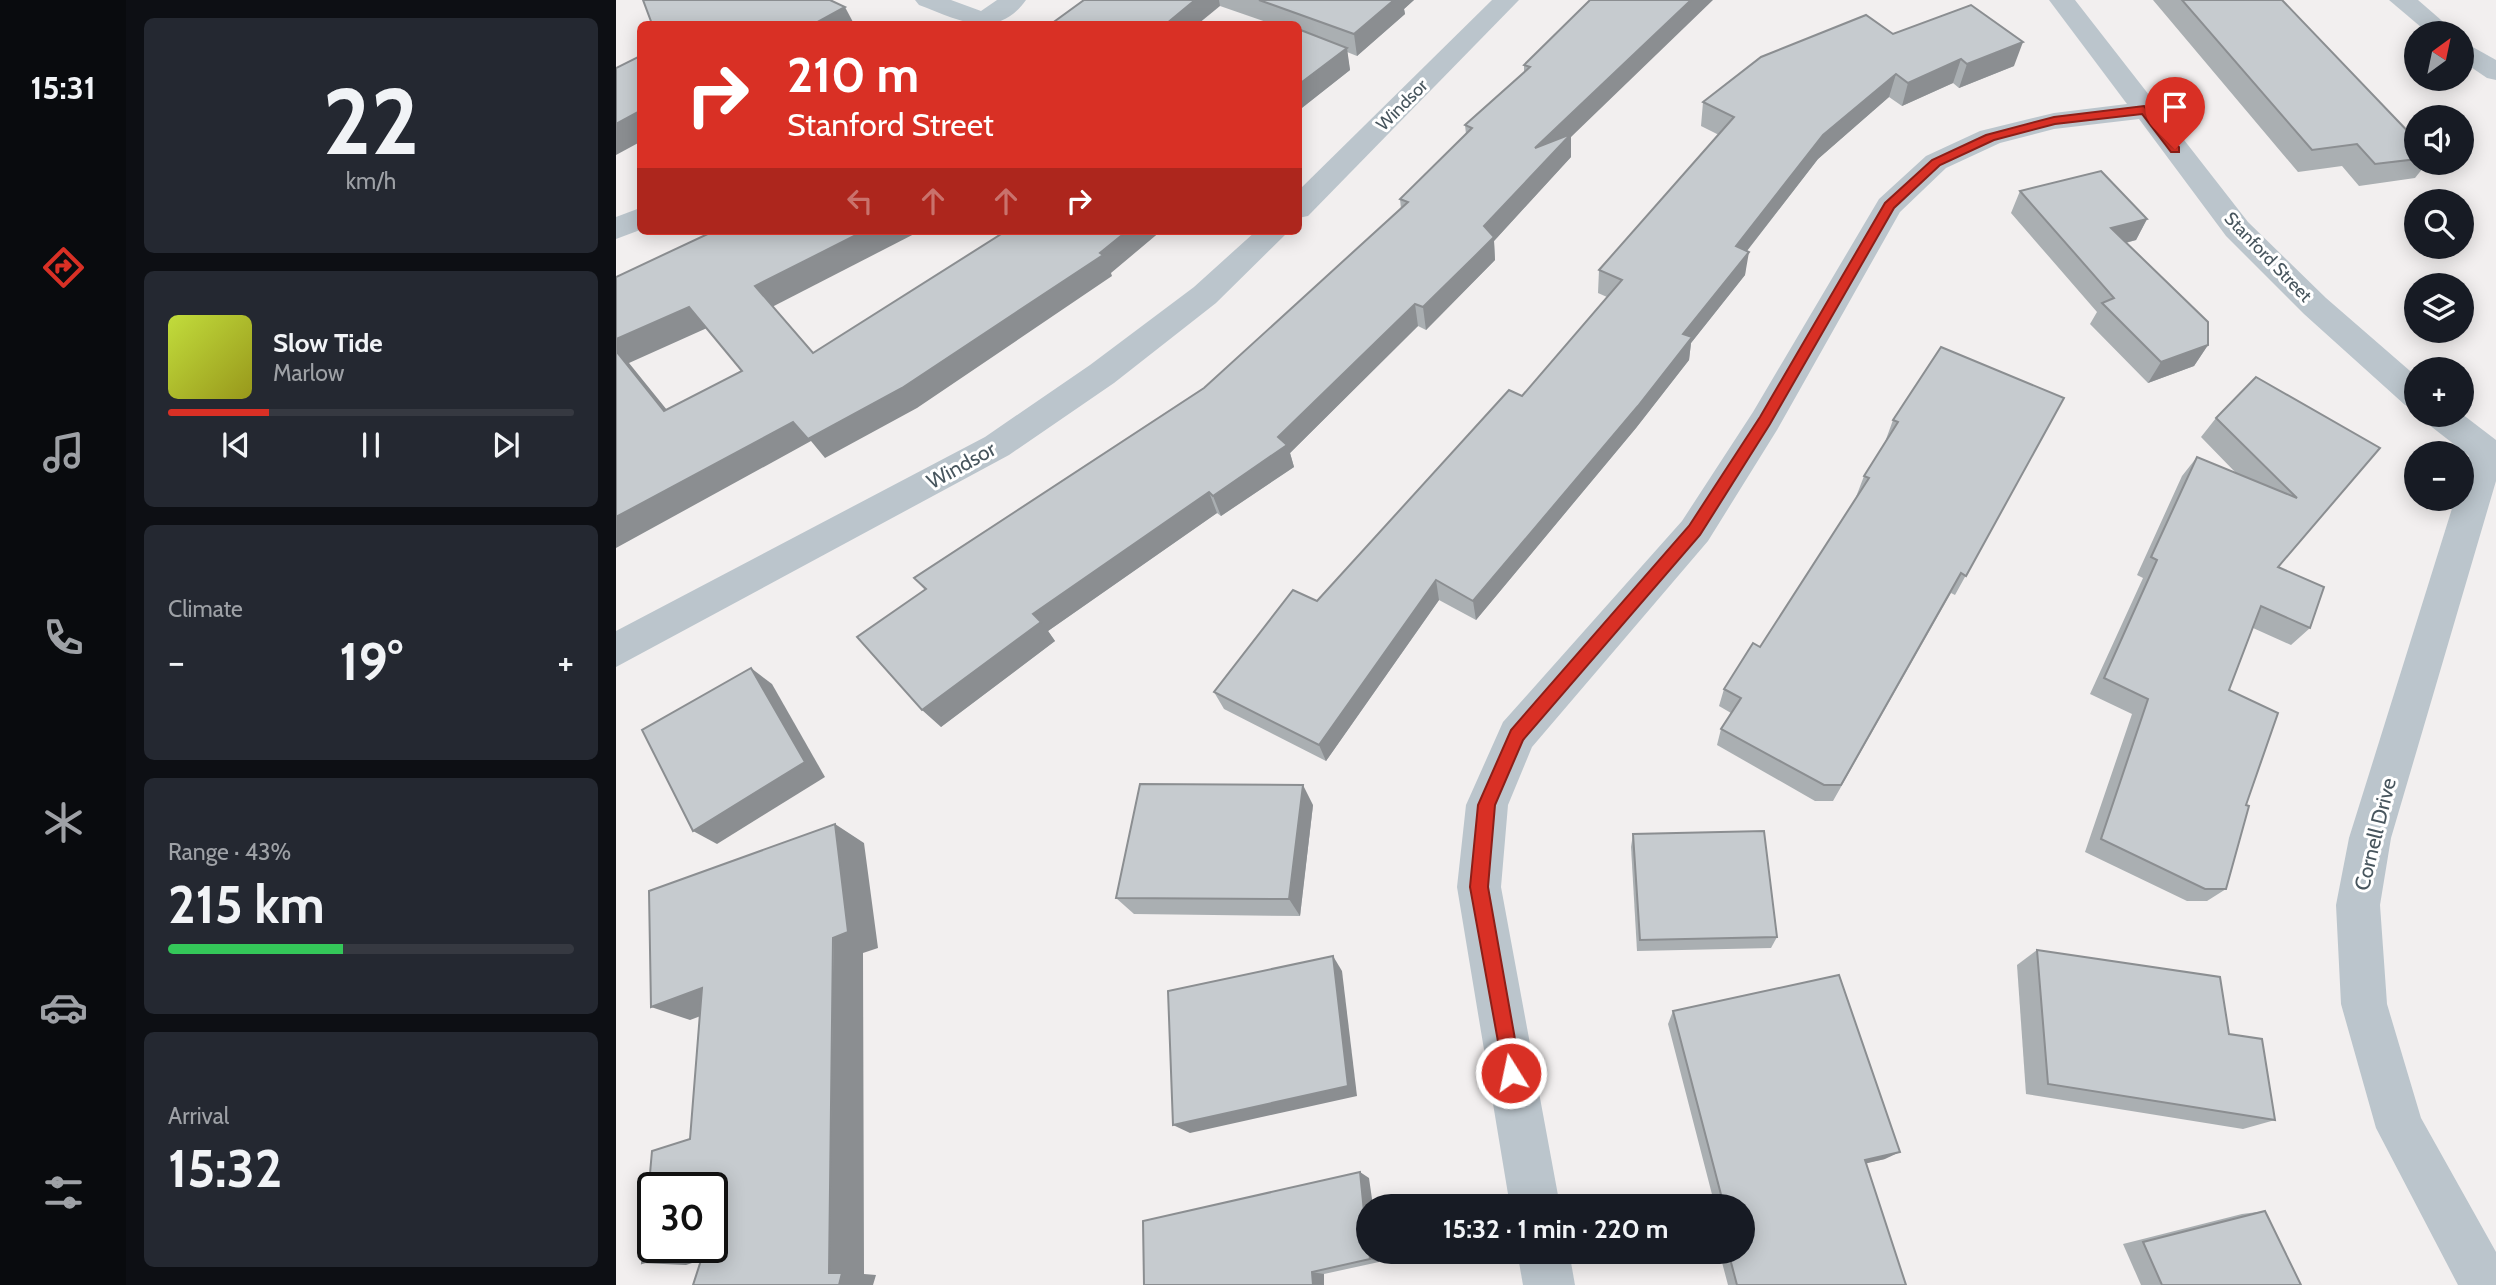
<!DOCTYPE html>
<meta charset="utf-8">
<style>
body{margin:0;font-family:Cabin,sans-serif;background:#242831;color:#f1f3f6;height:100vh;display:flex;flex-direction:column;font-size:26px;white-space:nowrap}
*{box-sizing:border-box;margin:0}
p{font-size:23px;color:#9ea1a6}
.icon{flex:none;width:38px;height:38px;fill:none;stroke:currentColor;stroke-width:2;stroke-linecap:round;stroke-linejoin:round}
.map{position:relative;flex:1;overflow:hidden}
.drawer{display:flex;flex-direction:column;gap:18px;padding:18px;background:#0d0f14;width:490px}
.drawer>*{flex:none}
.guide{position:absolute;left:21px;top:21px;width:665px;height:214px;border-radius:10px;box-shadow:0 4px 18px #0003;background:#d93025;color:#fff;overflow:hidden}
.needle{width:46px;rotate:33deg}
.controls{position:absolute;left:1788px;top:21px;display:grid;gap:14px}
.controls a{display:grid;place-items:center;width:70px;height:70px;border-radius:50%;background:#171b24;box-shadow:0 4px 18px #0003;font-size:35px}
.speed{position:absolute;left:21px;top:1172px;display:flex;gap:14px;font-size:35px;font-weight:700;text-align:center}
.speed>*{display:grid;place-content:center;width:91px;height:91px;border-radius:50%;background:#171b24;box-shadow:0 4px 18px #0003;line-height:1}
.speed .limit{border:4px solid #111;border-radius:10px;background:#fff;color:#111}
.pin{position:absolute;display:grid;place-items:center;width:60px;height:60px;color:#fff;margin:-72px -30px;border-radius:50% 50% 50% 0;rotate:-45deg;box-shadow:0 0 7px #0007}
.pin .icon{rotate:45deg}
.me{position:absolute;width:77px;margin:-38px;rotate:350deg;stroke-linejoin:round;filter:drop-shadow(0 0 5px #0008)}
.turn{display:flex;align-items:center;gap:24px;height:147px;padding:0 35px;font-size:32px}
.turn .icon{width:91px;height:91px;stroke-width:2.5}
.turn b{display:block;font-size:49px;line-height:60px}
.lanes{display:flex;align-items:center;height:66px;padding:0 35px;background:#0003;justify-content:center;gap:35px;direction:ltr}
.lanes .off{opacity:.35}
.big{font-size:52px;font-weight:700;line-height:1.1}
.drawer .card{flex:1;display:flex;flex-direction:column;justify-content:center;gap:10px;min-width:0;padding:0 24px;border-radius:10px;background:#242831}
.drawer .dial{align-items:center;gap:0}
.dial b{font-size:91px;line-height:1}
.song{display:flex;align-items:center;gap:21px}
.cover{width:84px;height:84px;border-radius:10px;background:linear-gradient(135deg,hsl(70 70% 55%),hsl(60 70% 35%))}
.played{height:7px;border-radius:4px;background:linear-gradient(90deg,#d93025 25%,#363941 25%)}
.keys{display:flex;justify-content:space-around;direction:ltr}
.heat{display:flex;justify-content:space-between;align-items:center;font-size:38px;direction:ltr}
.charge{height:10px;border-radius:5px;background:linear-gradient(90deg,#34c759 43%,#363941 0)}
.trip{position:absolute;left:740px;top:1194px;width:399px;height:70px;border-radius:35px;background:#171b24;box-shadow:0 4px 18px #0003;font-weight:700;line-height:70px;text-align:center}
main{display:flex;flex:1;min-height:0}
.tab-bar{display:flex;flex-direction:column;width:126px;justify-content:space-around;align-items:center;background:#090b0e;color:#9ea1a6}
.tab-bar .icon{width:49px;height:49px}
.tab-bar .on{color:#d93025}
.tab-bar b{font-size:32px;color:#f1f3f6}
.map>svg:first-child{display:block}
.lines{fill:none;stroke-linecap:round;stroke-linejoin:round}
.minor{fill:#bbc5cc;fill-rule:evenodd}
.wall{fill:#aaafb2}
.shaded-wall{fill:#8b8e91}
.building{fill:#c6cbcf;stroke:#8b8e91;stroke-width:2}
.route{fill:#d93025;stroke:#8d1f18;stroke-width:2}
.labels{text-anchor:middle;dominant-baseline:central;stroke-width:6;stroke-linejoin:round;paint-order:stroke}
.far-street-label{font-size:18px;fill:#47555d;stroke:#fff}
.street-label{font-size:21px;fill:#47555d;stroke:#fff}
</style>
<main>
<nav class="tab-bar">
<b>15:31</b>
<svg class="icon on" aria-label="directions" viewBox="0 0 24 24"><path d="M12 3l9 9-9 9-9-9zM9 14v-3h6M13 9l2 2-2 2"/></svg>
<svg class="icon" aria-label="music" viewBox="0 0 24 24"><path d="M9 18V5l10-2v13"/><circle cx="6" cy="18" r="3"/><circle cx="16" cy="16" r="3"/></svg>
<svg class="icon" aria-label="phone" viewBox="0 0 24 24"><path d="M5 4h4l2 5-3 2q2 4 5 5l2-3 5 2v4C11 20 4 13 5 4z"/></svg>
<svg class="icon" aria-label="climate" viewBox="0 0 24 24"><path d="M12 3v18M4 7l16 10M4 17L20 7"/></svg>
<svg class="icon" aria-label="car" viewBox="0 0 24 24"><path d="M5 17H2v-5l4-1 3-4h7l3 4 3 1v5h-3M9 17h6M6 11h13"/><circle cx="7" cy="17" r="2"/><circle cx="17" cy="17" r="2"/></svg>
<svg class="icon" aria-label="filters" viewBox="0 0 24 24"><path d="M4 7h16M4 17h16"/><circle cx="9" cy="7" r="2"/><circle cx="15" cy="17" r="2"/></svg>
</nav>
<section class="drawer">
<div class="card dial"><b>22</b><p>km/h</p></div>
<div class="card">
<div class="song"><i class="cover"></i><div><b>Slow Tide</b><p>Marlow</p></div></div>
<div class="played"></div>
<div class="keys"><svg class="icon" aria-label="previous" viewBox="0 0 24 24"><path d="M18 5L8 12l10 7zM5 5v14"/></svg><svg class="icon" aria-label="pause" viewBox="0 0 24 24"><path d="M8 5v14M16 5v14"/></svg><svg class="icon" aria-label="next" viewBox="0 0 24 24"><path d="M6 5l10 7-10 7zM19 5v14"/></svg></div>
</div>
<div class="card"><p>Climate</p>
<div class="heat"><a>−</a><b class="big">19°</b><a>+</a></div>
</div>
<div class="card"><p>Range · 43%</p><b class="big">215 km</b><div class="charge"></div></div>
<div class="card"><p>Arrival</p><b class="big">15:32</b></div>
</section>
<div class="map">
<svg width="1880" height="1285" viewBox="0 0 1880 1285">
<rect width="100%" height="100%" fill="#f2efef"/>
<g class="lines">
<g class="minor">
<path d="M299,0H335L365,11L381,0H410C380,42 340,19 303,5Z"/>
<path d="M876,0H903L692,216L682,218V191Z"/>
<path d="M1433,0H1459L1632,222L1710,298L1801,377V408L1789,405L1688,314L1610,236L1523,119L1438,129L1384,143L1330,168L1284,212L1161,430L1092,541L916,747L892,805L885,887L944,1206H894L841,887L850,805L887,722L1066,521L1137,412L1263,199L1310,156L1364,131L1438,113L1511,104Z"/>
<path d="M1773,0H1802L1840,33H1812Z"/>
<path d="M1846,41L1880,60V80L1871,78L1846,61Z"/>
<path d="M24,208V230L0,239V217Z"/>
<path d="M640,231H673L600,303L498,383L393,455L0,667V631L369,437L474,365L578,287Z"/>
<path d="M1846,414L1880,440V481L1775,838L1764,905L1771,1004L1805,1118L1880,1252V1285H1842L1760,1128L1725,1004L1720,905L1733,838L1839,499H1846V477L1853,456L1812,424L1807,415Z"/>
<path d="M901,1251H953L959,1285H907Z"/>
</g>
</g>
<g class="wall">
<path d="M468,0H798L788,9L789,14L741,56L731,52L734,70L682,111V24H656L604,6Z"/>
<path d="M974,0L955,137V157L878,241L879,260L810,330L802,326L674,453L678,467L605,516L601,513L432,631L439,641L325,727L309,590L298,578L588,388L785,209L784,199L850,134L849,125L908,73V65Z"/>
<path d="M1537,0H1666L1801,141V163H1811L1799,178L1743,186L1726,166L1682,172Z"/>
<path d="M1277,34L1398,66L1343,88L1337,83L1286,106L1273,97L1202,159L1131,251L1129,275L1075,343L1073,360L1020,428L860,620L823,600L710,761L608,709L598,692L701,601L906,396L991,297L982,293L983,270L1103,135L1085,126L1087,102Z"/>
<path d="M1404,191L1531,219L1520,240L1510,243L1592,345L1578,366L1532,383L1474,324L1481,312L1395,213Z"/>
<path d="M1448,398L1339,595L1335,593L1217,801H1199L1101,745L1105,729L1115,713L1103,706L1108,689L1144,647L1241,497H1240L1248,476L1269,442L1277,420Z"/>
<path d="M1600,418L1764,448L1662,567L1694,628L1675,645L1637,628L1613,690L1630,805L1610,889L1591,901H1571L1469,852L1516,714L1474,694L1527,578L1521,575L1566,476L1581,457L1620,473L1585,437Z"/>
<path d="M697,805L684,916L518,914L500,898Z"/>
<path d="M1017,834L1161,937L1155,948L1021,951L1015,847Z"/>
<path d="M1421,950L1613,1034L1659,1120L1627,1129L1410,1094L1401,965Z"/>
<path d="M1057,1011L1269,1159L1250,1163L1290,1285H1112L1103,1251H1127V1206H1099L1052,1024Z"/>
<path d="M753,1178L752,1251H762L763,1262L708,1274L528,1285Z"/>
<path d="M1649,1211L1685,1285H1525L1507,1244L1626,1214Z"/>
</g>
<g class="shaded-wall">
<path d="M579,0H603L604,6L582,24H550Z"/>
<path d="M778,0H798L788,9L789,14L741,56L738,34Z"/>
<path d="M1075,0H1097L955,137V157L878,241L879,260L810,330L807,307L868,226L919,148Z"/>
<path d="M229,7L238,24H198Z"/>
<path d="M1407,42L1398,66L1343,88L1351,64Z"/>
<path d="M731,48L734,70L682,111V85Z"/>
<path d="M1345,59L1337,83L1286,106L1292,83Z"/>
<path d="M1280,74L1273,97L1202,159L1116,270L1120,246L1207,135Z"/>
<path d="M24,111V142L0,155V124Z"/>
<path d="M1531,219L1520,240L1484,249L1495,228Z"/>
<path d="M248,231H304L156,307L139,286Z"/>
<path d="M511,231H545L495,273L496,276L301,408L209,458L195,441L0,548V517L484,253Z"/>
<path d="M1133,252L1129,275L1075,343L1073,360L1020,428L860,620L857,601L1067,334Z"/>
<path d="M799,304L802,326L674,453L678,467L605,516L597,496L662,437Z"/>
<path d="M73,307L91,328L13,363L68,431L48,411L0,351V339Z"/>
<path d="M1592,345L1578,366L1532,383L1545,362Z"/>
<path d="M593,492L601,513L432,631L439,641L325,727L306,710L417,614Z"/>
<path d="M820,580L823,600L710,761L703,745Z"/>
<path d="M135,668L156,684L209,777L101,844L77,831Z"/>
<path d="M687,785L697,805L684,916L673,899Z"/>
<path d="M219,824L248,843L262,948L247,953L248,1274L260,1275L257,1285H223L213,1273Z"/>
<path d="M717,956L726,971L741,1096L574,1133L557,1125Z"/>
<path d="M86,988L122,1002L74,1020L35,1007Z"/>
<path d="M1284,1152L1269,1159L1235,1167L1249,1160Z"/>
<path d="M744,1172L753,1178L757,1206H752V1243Z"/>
<path d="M131,1245L70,1265L26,1263L73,1248H96Z"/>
<path d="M753,1251H762L763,1262L754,1259Z"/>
<path d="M696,1272L708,1274V1285H697Z"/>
</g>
<g class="building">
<path d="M27,0H214L229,7L198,24H36Z"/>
<path d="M468,0H579L550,24H435Z"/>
<path d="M643,0H778L738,34Z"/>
<path d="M974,0H1075L919,148L955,134L868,226L878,237L861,254L807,307L799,304L662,437L671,445L597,496L593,492L417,614L425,622L306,710L241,637L310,589L298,578L588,388L792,202L784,199L856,128L849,125L914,67L908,65Z"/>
<path d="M1566,0H1666L1801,141V159L1759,164L1741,144L1696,150Z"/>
<path d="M1355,5L1407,42L1351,64L1345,59L1292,83L1280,74L1207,135L1120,246L1133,252L1067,334L1076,337L1022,406L857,601L820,580L703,745L598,692L677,590L701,601L893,390L906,396L1006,280L983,270L1118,117L1087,102L1145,57L1250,15L1277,34Z"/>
<path d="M682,29L731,48L682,85Z"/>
<path d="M24,56V111L0,124V68Z"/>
<path d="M1485,171L1531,219L1495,228L1592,322V345L1545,362L1486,303L1498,298L1404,191Z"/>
<path d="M98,231H248L139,286L197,353L390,231H511L484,253L487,255L286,388L192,439L177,422L0,517V351L48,411L126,371L73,307L0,339V277Z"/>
<path d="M1325,347L1448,398L1350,576L1345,573L1225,785H1208L1105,729L1125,698L1108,689L1137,643L1144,647L1253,478L1248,476L1282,422L1277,420Z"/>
<path d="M1640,377L1764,448L1662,567L1708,587L1694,628L1645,606L1613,690L1662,713L1630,805L1633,806L1610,889H1589L1485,839L1532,699L1488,678L1541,560L1535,557L1581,457L1681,498L1600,418Z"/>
<path d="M135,668L189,762L77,831L26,730Z"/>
<path d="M524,784L687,785L673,899L500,898Z"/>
<path d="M219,824L232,932L217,938L213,1273H226L223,1285H77L89,1248H96V1188H37V1248H73L26,1263L36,1151L74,1139L86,988L35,1007L33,891Z"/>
<path d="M1148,831L1161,937L1024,940L1017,834Z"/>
<path d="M1421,950L1604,977L1613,1034L1646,1039L1659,1120L1432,1084Z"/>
<path d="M717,956L732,1086L557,1125L552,991Z"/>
<path d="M1223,975L1284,1152L1249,1160L1290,1285H1121L1112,1251H1127V1206H1108L1057,1011Z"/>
<path d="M744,1172L752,1251H753L754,1259L696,1272L697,1285H528L527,1221Z"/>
<path d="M1649,1211L1685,1285H1546L1527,1242Z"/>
</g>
<path class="route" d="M1528,106L1563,147V152H1555L1526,114L1439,124L1378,140L1324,165L1278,208L1154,424L1084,535L907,740L879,805L872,887L905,1073L902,1080L895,1083L889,1080L854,887L862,805L895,730L1073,526L1144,417L1269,203L1316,160L1370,135L1438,117Z"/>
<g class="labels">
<g class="far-street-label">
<text transform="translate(786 105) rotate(-45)">Windsor</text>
<text transform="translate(1652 257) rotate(46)">Stanford Street</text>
</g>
<g class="street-label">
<text transform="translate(345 465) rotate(-29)">Windsor</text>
<text transform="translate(1759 834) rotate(-76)">Cornell Drive</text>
</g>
</g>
</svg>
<div class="controls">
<a><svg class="needle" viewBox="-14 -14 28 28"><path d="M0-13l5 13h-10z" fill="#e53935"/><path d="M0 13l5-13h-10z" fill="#9ea1a6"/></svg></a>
<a><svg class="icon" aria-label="sound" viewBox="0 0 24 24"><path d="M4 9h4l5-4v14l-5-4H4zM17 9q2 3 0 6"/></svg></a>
<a><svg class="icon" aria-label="search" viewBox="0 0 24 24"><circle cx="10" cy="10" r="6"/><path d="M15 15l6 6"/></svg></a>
<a><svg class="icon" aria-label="layers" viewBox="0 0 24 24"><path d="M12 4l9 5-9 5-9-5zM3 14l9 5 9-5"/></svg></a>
<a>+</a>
<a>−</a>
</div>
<div class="speed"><div class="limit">30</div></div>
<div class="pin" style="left:1559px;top:149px;background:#d93025"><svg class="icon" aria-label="arrive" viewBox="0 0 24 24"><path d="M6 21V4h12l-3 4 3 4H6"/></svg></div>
<svg class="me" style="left:895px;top:1073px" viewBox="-20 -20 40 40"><circle r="17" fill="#d93025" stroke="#fff" stroke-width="3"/><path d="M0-11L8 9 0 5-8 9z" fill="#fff"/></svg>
<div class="trip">15:32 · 1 min · 220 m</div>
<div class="guide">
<div class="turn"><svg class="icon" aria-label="right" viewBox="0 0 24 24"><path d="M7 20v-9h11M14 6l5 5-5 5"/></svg><div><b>210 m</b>Stanford Street</div></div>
<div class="lanes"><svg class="icon off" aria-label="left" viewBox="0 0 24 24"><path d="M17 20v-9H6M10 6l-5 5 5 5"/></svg><svg class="icon off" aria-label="ahead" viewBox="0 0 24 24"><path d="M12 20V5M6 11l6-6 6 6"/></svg><svg class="icon off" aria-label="ahead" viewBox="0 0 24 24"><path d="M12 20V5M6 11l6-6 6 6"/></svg><svg class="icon" aria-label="right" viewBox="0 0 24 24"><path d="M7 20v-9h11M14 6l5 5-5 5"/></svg></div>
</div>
</div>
</main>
